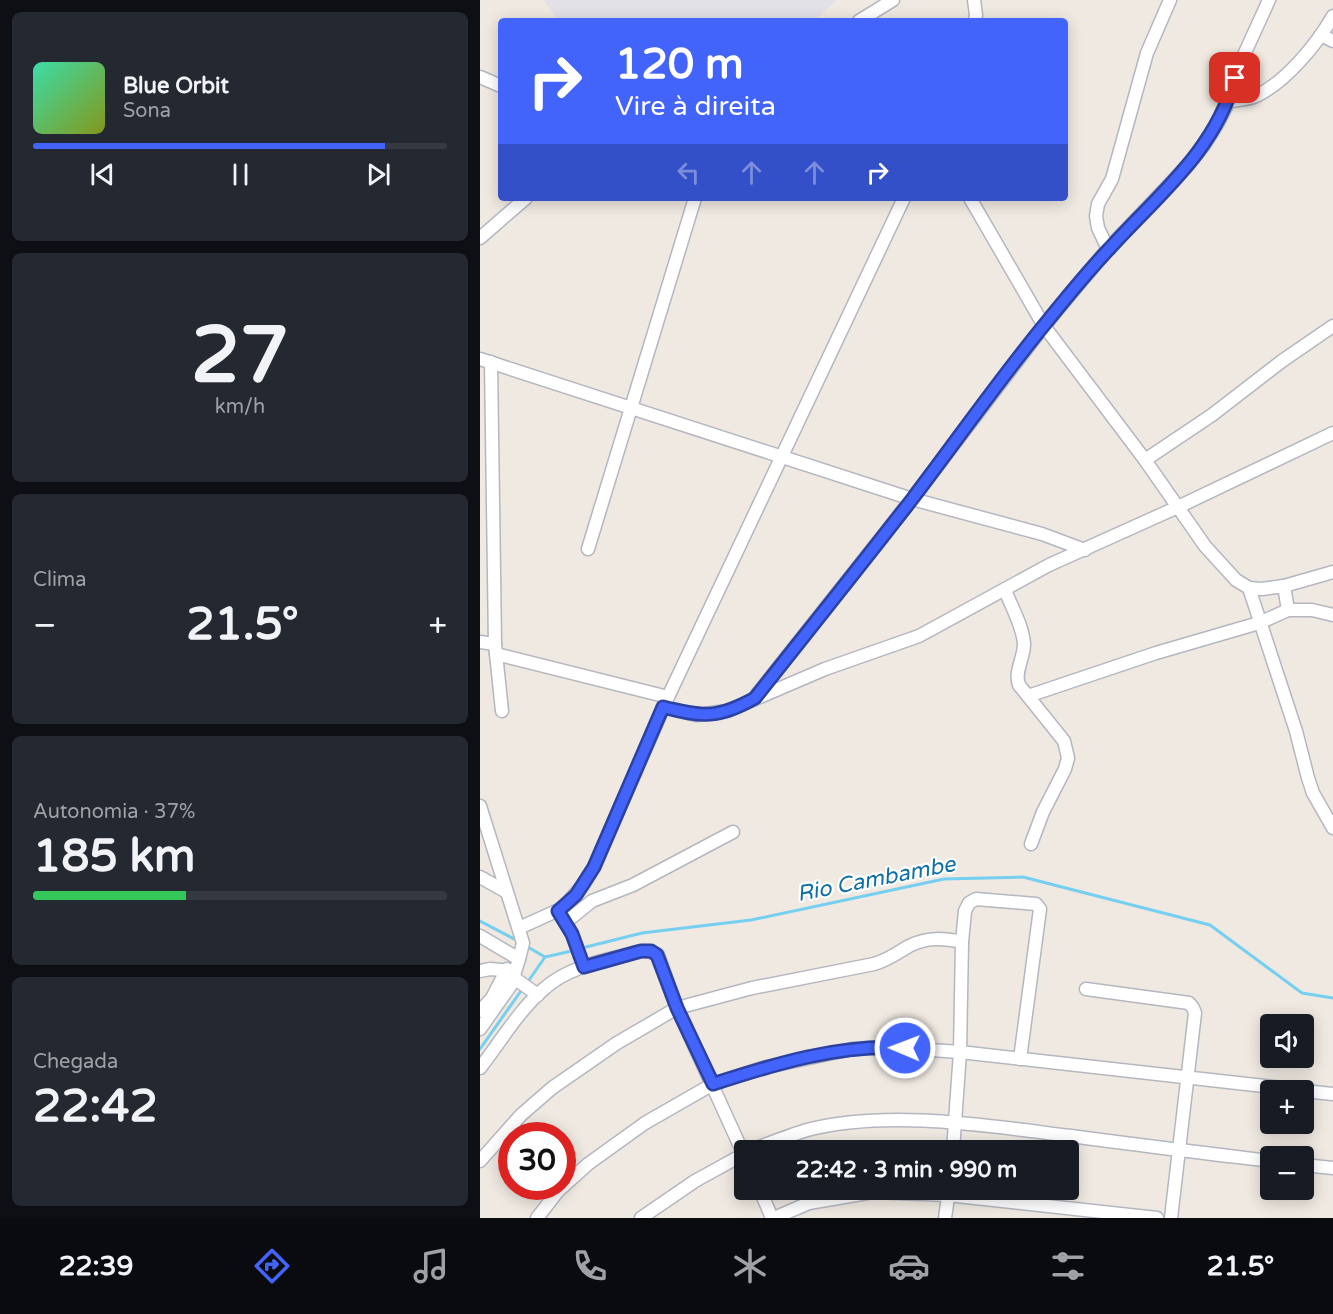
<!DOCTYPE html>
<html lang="pt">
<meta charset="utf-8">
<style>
body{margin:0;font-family:"Varela Round",sans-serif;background:#242831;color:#f1f3f6;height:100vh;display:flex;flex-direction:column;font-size:22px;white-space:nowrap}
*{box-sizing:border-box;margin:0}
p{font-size:20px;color:#9ea1a6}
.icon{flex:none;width:33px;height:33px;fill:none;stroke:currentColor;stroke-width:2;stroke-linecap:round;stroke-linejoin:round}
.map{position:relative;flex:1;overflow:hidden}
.drawer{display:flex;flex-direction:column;gap:12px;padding:12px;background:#0d0f14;width:480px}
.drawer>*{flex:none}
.banner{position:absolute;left:18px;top:18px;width:570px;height:183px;border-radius:6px;box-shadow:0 3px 15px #0003;background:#4264fb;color:#fff;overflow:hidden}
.tools{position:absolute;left:780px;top:1014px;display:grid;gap:12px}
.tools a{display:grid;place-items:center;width:54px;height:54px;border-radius:6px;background:#171b24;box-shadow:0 3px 15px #0003;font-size:30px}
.speed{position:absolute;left:18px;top:1122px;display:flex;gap:12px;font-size:30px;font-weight:700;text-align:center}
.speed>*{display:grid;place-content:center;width:78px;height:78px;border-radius:50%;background:#171b24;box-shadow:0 3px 15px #0003;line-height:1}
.speed .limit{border:9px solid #d22;background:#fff;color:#111}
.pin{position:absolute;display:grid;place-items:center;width:51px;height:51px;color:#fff;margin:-26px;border-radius:12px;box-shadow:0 3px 9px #0006}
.me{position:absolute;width:66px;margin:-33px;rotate:271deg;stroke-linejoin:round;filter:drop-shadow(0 0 4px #0008)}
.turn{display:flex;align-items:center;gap:21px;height:126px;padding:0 18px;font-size:27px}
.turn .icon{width:78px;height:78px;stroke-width:2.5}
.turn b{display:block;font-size:42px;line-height:51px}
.lanes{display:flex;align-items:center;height:57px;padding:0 18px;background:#0003;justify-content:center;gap:30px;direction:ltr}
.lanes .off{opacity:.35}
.big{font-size:45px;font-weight:700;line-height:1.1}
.drawer .card{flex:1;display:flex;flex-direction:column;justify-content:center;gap:9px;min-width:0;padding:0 21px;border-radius:9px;background:#242831}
.drawer .dial{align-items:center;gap:0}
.dial b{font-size:78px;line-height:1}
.song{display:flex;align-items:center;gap:18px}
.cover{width:72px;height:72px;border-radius:9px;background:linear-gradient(135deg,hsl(160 70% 55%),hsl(70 70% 35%))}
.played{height:6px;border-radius:3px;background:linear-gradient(90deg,#4264fb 85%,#363941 85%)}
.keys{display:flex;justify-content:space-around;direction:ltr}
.heat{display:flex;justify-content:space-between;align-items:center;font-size:33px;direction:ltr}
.charge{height:9px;border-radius:4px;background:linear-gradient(90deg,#34c759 37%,#363941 0)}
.trip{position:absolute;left:254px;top:1140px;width:345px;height:60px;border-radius:6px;background:#171b24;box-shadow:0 3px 15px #0003;font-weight:700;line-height:60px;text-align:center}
.tab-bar{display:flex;height:96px;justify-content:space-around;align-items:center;background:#090b0e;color:#9ea1a6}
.tab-bar .icon{width:42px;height:42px}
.tab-bar .selected{color:#4264fb}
.tab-bar b{font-size:27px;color:#f1f3f6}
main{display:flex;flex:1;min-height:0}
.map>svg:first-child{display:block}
.industrial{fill:#e3e1e8}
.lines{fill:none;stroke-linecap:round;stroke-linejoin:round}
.stream{stroke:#75cff0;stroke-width:3}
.minor-casing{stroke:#b4b7c1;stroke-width:15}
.minor{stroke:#fff;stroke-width:12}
.route-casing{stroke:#2b41a3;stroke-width:15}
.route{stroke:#4264fb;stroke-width:10}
.labels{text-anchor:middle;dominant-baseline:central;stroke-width:4.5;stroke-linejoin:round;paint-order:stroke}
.water-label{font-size:22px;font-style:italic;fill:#0d6fa3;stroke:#fff}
</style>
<main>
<section class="drawer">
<div class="card">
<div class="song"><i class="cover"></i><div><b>Blue Orbit</b><p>Sona</p></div></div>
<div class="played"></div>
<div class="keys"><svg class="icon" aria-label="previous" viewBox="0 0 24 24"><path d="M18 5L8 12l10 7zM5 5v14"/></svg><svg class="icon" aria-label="pause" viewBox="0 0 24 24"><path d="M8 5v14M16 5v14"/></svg><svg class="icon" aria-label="next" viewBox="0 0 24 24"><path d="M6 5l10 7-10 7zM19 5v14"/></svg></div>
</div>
<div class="card dial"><b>27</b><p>km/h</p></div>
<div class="card"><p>Clima</p>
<div class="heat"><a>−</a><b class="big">21.5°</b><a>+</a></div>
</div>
<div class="card"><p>Autonomia · 37%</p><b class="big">185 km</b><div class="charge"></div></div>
<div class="card"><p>Chegada</p><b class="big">22:42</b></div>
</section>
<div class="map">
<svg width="853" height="1218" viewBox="0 0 853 1218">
<rect width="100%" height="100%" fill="#efe9e1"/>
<path class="industrial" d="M64,0H357L334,21H78Z"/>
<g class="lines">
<g class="stream">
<path d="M0,921L38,941"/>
<path d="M46,946L65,957"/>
<path d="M102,948L162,933L271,920L464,879L543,877L730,925L822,993L853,998"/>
<path d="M65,957L96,950"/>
<path d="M47,983L65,957"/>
<path d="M0,1049L43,988"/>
</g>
<g class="minor-casing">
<g id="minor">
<path d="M494,0L496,15L495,21"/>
<path d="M379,21L413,0"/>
<path d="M841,35L853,41"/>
<path d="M0,77L21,86"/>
<path d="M749,101C758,100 768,100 776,96C806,82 837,44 853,16"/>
<path d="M490,198L564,326L665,460L725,546L756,580L769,588L782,589L804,586L808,610H832L853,615"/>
<path d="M0,238L46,198"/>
<path d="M628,249L618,228L616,216L618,204L632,179L667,53L690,0"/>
<path d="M0,359L432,499L562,534L605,550"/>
<path d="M11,362L15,644L22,711"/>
<path d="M665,460L732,415L802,361L853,326"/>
<path d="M108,549L215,198"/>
<path d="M804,586L853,572"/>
<path d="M769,588L816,731L828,778L833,793L853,828"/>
<path d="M525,590C531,606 543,626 544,644C544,658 534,672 539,685L584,741L588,758L585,769L563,812L551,844"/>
<path d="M0,642L15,644"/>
<path d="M16,654L188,697"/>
<path d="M548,696L676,653L779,623L808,610"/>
<path d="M275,697L432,499L564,326L628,249L708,165L724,145L739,121L749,101L763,57L789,0"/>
<path d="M183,707L216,715L247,711L345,669L439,636L569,565L698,507L853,433"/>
<path d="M0,806L43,943L39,959"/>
<path d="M0,877L25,891"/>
<path d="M83,917L92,934L104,967"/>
<path d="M86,922L112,901L153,885L253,832"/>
<path d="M39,928L83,908L103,885L114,867L188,697L424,198"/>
<path d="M0,936L39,959L31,985L0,1029"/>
<path d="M0,971L10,969L34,971"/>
<path d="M34,978L58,995"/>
<path d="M606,989L709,1003L713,1008L715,1013L691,1218"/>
<path d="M0,1011L12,998L27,969"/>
<path d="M0,1068C19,1044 41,1007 65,988C84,971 112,963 137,957C151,954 165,947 178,955L197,1008L264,1155"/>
<path d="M824,1091L853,1094"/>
<path d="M271,1150C290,1143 308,1136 327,1130C408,1109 509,1126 591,1136C657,1145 724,1153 790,1161"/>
<path d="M473,1150L480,1052L482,942L485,911L489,903L496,899L556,904L560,909L540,1059"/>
<path d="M0,1161L41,1115L72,1088L137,1043L197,1008L272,988L394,964C408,960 417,953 429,946C447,937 463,938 482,942"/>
<path d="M824,1165L853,1168"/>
<path d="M280,1190L292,1218"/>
<path d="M57,1218L78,1191L108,1164L165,1123L233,1084L286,1067L372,1049L407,1047L480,1052L820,1090"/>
<path d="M161,1218L215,1181L264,1154"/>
<path d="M294,1218L329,1203L393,1192L468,1195L677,1218"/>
<path d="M465,1218L469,1190"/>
</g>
</g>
<use href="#minor" class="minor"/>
</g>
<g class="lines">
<g class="route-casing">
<path id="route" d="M425,1048C359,1044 295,1064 233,1084L197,1008L177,955L171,951H161L104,967L92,934L78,911L96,895L114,867L183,707C223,717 238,719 275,698C328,631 381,565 433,498C477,440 519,380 565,324C586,298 607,272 630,248C679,194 735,151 755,78"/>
</g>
<use href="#route" class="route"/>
</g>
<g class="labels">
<g class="water-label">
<text transform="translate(396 879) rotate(-11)">Rio Cambambe</text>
</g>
</g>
</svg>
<div class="tools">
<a><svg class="icon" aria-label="sound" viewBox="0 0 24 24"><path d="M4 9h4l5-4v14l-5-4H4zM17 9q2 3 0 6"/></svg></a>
<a>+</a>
<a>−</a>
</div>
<div class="speed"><div class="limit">30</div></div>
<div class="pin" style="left:755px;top:78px;background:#d93025"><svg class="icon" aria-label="arrive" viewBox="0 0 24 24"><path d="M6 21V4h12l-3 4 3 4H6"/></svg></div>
<svg class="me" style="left:425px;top:1048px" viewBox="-20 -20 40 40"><circle r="17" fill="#4264fb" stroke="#fff" stroke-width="3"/><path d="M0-11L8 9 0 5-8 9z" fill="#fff"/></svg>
<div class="trip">22:42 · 3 min · 990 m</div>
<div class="banner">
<div class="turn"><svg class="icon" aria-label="right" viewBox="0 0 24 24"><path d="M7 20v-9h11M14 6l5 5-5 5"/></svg><div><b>120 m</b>Vire à direita</div></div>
<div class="lanes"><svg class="icon off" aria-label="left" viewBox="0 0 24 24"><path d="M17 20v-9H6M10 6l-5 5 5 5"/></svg><svg class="icon off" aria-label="ahead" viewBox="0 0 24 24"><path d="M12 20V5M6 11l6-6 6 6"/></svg><svg class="icon off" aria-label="ahead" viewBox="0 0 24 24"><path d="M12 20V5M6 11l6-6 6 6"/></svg><svg class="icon" aria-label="right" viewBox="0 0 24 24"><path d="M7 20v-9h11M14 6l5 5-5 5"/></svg></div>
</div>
</div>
</main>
<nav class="tab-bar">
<b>22:39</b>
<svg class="icon selected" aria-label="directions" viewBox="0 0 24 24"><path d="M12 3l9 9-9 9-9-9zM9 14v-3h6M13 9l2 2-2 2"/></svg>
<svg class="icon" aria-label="music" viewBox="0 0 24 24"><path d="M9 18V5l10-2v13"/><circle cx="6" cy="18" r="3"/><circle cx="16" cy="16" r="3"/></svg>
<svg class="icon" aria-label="phone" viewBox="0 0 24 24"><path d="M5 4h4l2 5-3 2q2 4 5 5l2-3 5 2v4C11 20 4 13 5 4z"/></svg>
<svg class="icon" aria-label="climate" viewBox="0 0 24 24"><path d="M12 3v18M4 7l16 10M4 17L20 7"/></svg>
<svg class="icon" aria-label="car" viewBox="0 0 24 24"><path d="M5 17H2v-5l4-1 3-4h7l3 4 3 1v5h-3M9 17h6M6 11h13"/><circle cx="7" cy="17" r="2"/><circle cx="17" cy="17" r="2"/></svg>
<svg class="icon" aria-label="filters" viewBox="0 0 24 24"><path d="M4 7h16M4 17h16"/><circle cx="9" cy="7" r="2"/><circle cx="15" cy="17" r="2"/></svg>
<b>21.5°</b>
</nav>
